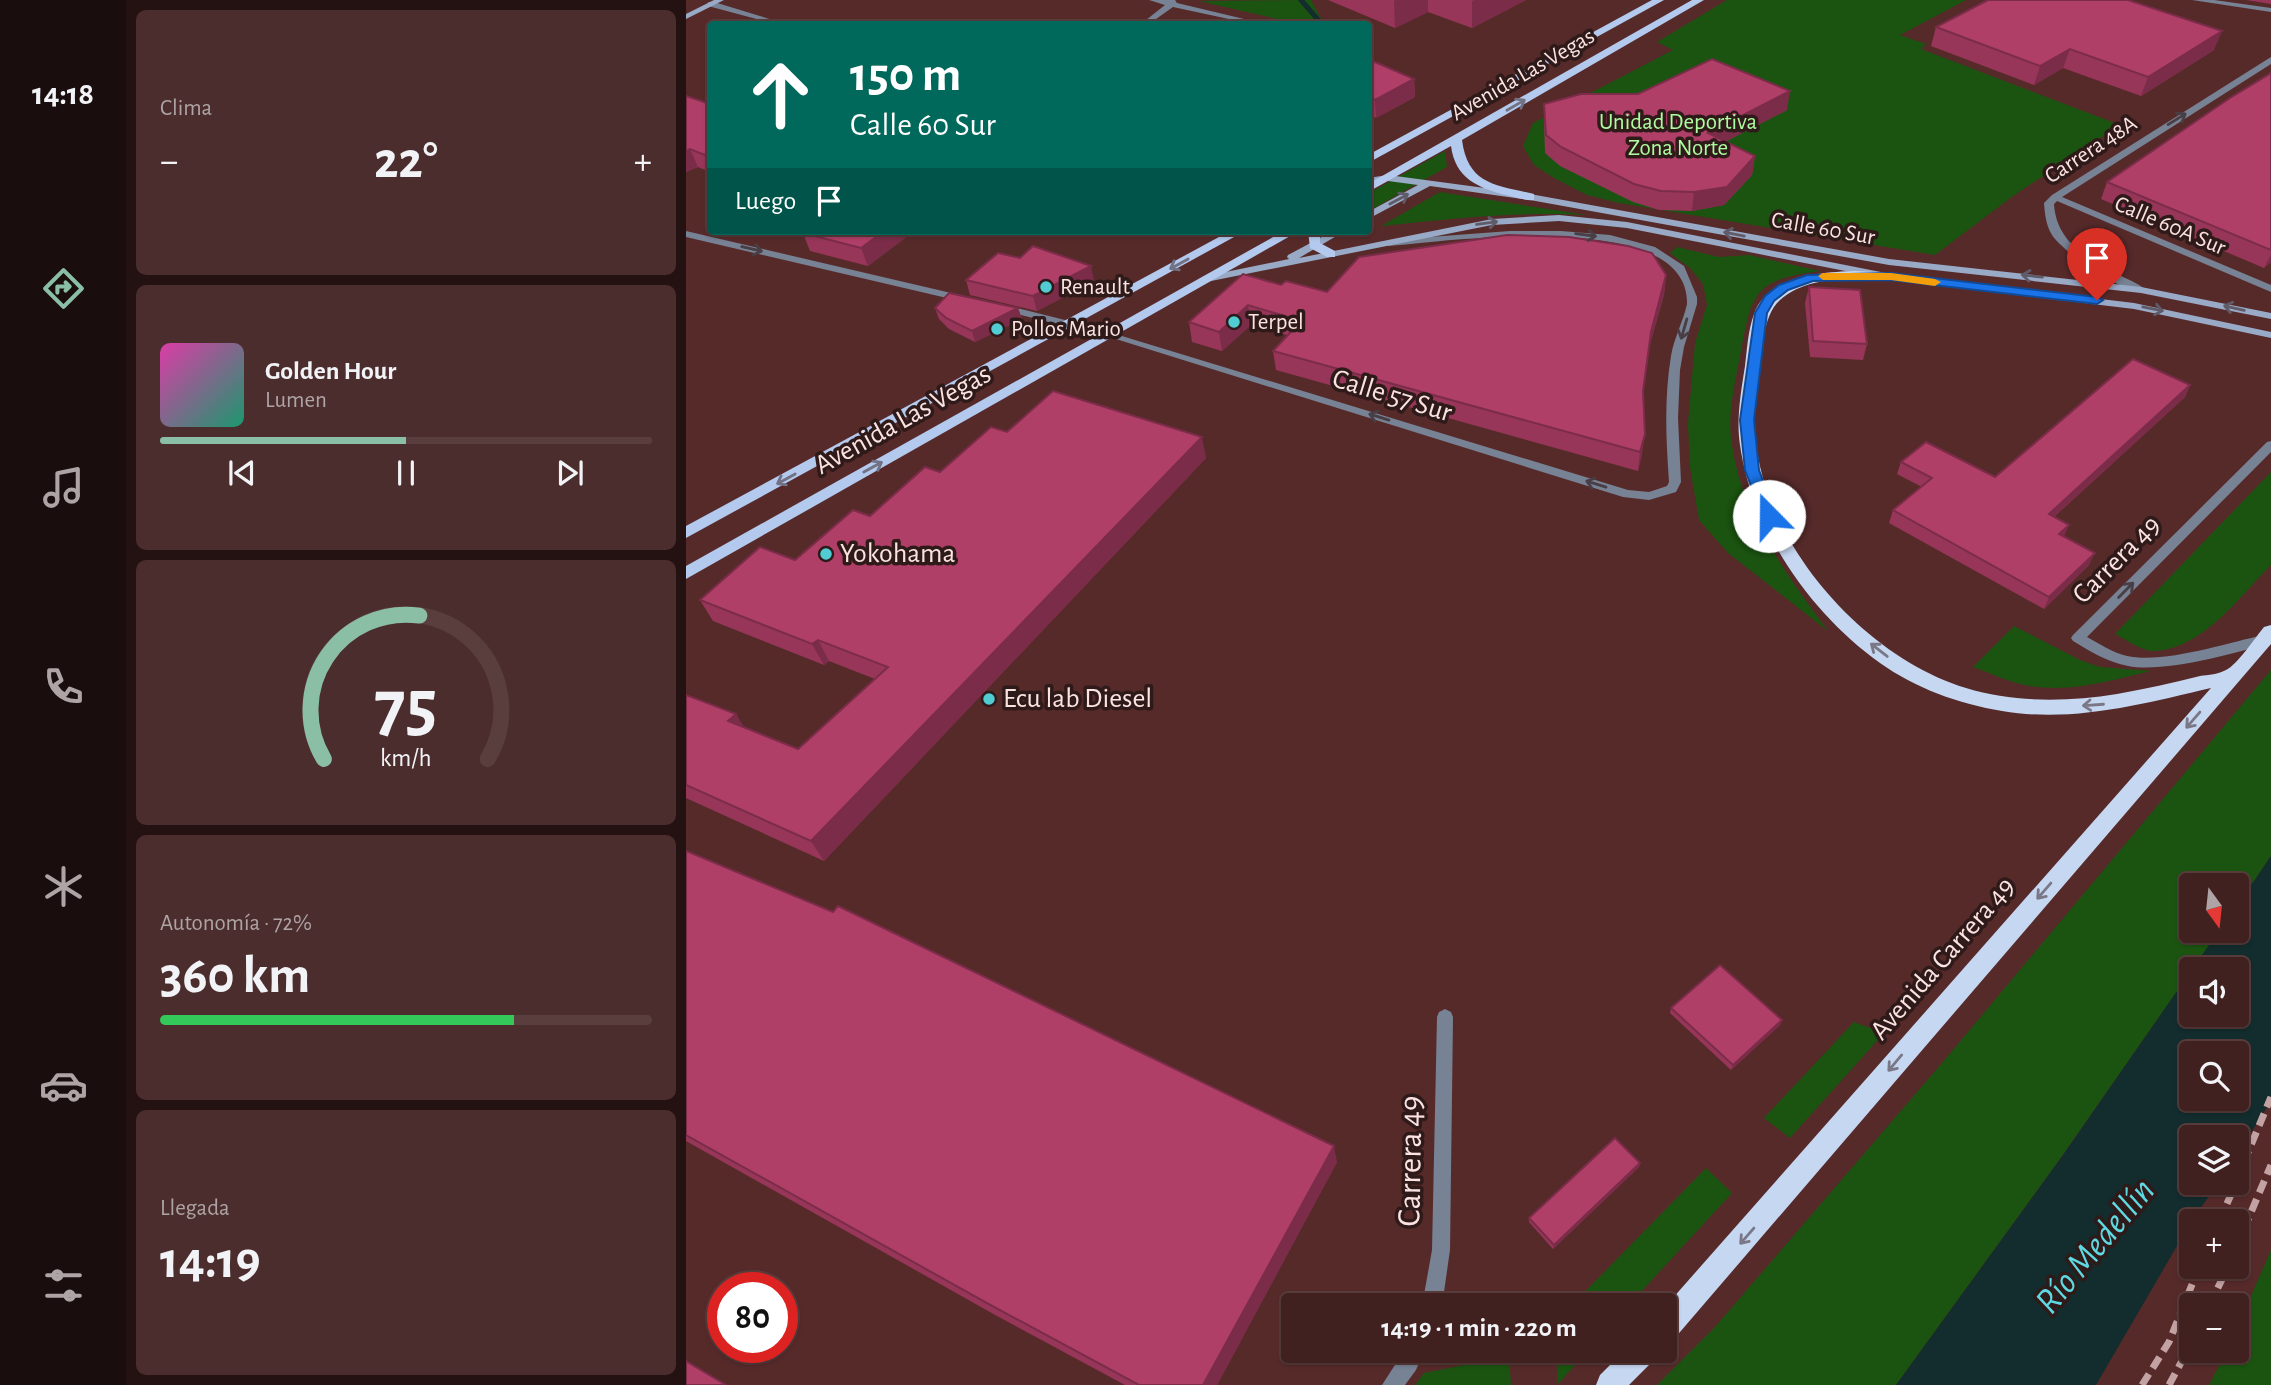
<!DOCTYPE html>
<html lang="es">
<meta charset="utf-8">
<style>
body{margin:0;font-family:"Alegreya Sans",sans-serif;background:#4c2d2d;color:#f1f3f6;height:100vh;display:flex;flex-direction:column;font-size:26px;white-space:nowrap}
*{box-sizing:border-box;margin:0}
p{font-size:23px;color:#aea3a5}
.icon{flex:none;width:38px;height:38px;fill:none;stroke:currentColor;stroke-width:2;stroke-linecap:round;stroke-linejoin:round}
.map{position:relative;flex:1;overflow:hidden}
.drawer{display:flex;flex-direction:column;gap:10px;padding:10px;background:#241212;width:560px}
.drawer>*{flex:none}
.guide{position:absolute;left:21px;top:21px;width:665px;height:214px;border-radius:7px;box-shadow:0 2px 5px #0004,0 0 0 2px #5a3e3e;background:#00695c;color:#fff;overflow:hidden}
.needle{width:46px;rotate:165deg}
.fabs{position:absolute;left:1493px;top:873px;display:grid;gap:14px}
.fabs a{display:grid;place-items:center;width:70px;height:70px;border-radius:7px;background:#412020;box-shadow:0 2px 5px #0004,0 0 0 2px #5a3e3e;font-size:35px}
.speed{position:absolute;left:21px;top:1272px;display:flex;gap:14px;font-size:35px;font-weight:700;text-align:center}
.speed>*{display:grid;place-content:center;width:91px;height:91px;border-radius:50%;background:#412020;box-shadow:0 2px 5px #0004,0 0 0 2px #5a3e3e;line-height:1}
.speed .limit{border:10px solid #d22;background:#fff;color:#111}
.pin{position:absolute;display:grid;place-items:center;width:60px;height:60px;color:#fff;margin:-72px -30px;border-radius:50% 50% 50% 0;rotate:-45deg;box-shadow:0 0 7px #0007}
.pin .icon{rotate:45deg}
.me{position:absolute;width:77px;margin:-38px;rotate:338deg;stroke-linejoin:round;filter:drop-shadow(0 0 5px #0008)}
.turn{display:flex;align-items:center;gap:24px;height:147px;padding:0 28px;font-size:32px}
.turn .icon{width:91px;height:91px;stroke-width:2.5}
.turn b{display:block;font-size:49px;line-height:60px}
.then{display:flex;align-items:center;height:66px;padding:0 28px;background:#0003;gap:14px;font-size:26px}
.big{font-size:52px;font-weight:700;line-height:1.1}
.drawer .widget{flex:1;display:flex;flex-direction:column;justify-content:center;gap:10px;min-width:0;padding:0 24px;border-radius:10px;background:#4c2d2d}
.drawer .dial{align-items:center;gap:0}
.dial svg{height:182px;overflow:visible;fill:none;stroke:#5a3e3e;stroke-width:7;stroke-linecap:round;text-anchor:middle}
.dial text{fill:#f1f3f6;stroke:none}
.song{display:flex;align-items:center;gap:21px}
.cover{width:84px;height:84px;border-radius:10px;background:linear-gradient(135deg,hsl(320 70% 55%),hsl(160 70% 35%))}
.played{height:7px;border-radius:4px;background:linear-gradient(90deg,#8abfa5 50%,#5a3e3e 50%)}
.keys{display:flex;justify-content:space-around;direction:ltr}
.heat{display:flex;justify-content:space-between;align-items:center;font-size:38px;direction:ltr}
.charge{height:10px;border-radius:5px;background:linear-gradient(90deg,#34c759 72%,#5a3e3e 0)}
.trip{position:absolute;left:595px;top:1293px;width:396px;height:70px;border-radius:7px;background:#412020;box-shadow:0 2px 5px #0004,0 0 0 2px #5a3e3e;font-weight:700;line-height:70px;text-align:center}
main{display:flex;flex:1;min-height:0}
.tabs{display:flex;flex-direction:column;width:126px;justify-content:space-around;align-items:center;background:#1a0d0d;color:#aea3a5}
.tabs .icon{width:49px;height:49px}
.tabs .current{color:#8abfa5}
.tabs b{font-size:32px;color:#f1f3f6}
.map>svg:first-child{display:block}
.green{fill:#1b5410}
.water{fill:#132c2d;fill-rule:evenodd}
.lines{fill:none;stroke-linecap:round;stroke-linejoin:round}
.stream{stroke:#132c2d;stroke-width:5}
.minor{fill:#778294;fill-rule:evenodd}
.secondary{fill:#99aac7;fill-rule:evenodd}
.primary{fill:#b3c9ee;fill-rule:evenodd}
.trunk{fill:#c6d7f2;fill-rule:evenodd}
.rail{stroke:#c2a2a2;stroke-width:7;stroke-dasharray:13 7;stroke-linecap:butt}
.wall{fill:#973659}
.shaded-wall{fill:#7b2c49}
.building{fill:#b03f68;stroke:#7b2c49;stroke-width:2}
.oneway{stroke:#717284}
.oneway2{stroke:#483e45}
.oneway3{stroke:#5f5b68}
.oneway4{stroke:#7a7886}
.route{fill:#1a73e8;stroke:#114b97;stroke-width:2}
.slow{fill:#f59e0b}
.poi-dot{fill:#51ccd3;stroke:#2f1a1a;stroke-width:2.5}
.labels{text-anchor:middle;dominant-baseline:central;stroke-width:7;stroke-linejoin:round;paint-order:stroke}
.far-street-label{font-size:23px;fill:#fce3e2;stroke:#2f1a1a}
.far-park-label{font-size:23px;fill:#adfc9f;stroke:#2f1a1a}
.far-poi-label{font-size:23px;fill:#fce3e2;stroke:#2f1a1a;text-anchor:start}
.street-label{font-size:28px;fill:#fce3e2;stroke:#2f1a1a}
.poi-label{font-size:28px;fill:#fce3e2;stroke:#2f1a1a;text-anchor:start}
.near-street-label{font-size:33px;fill:#fce3e2;stroke:#2f1a1a}
.near-water-label{font-size:37px;font-style:italic;fill:#5ed9e1;stroke:#2f1a1a}
</style>
<main>
<nav class="tabs">
<b>14:18</b>
<svg class="icon current" aria-label="directions" viewBox="0 0 24 24"><path d="M12 3l9 9-9 9-9-9zM9 14v-3h6M13 9l2 2-2 2"/></svg>
<svg class="icon" aria-label="music" viewBox="0 0 24 24"><path d="M9 18V5l10-2v13"/><circle cx="6" cy="18" r="3"/><circle cx="16" cy="16" r="3"/></svg>
<svg class="icon" aria-label="phone" viewBox="0 0 24 24"><path d="M5 4h4l2 5-3 2q2 4 5 5l2-3 5 2v4C11 20 4 13 5 4z"/></svg>
<svg class="icon" aria-label="climate" viewBox="0 0 24 24"><path d="M12 3v18M4 7l16 10M4 17L20 7"/></svg>
<svg class="icon" aria-label="car" viewBox="0 0 24 24"><path d="M5 17H2v-5l4-1 3-4h7l3 4 3 1v5h-3M9 17h6M6 11h13"/><circle cx="7" cy="17" r="2"/><circle cx="17" cy="17" r="2"/></svg>
<svg class="icon" aria-label="filters" viewBox="0 0 24 24"><path d="M4 7h16M4 17h16"/><circle cx="9" cy="7" r="2"/><circle cx="15" cy="17" r="2"/></svg>
</nav>
<section class="drawer">
<div class="widget"><p>Clima</p>
<div class="heat"><a>−</a><b class="big">22°</b><a>+</a></div>
</div>
<div class="widget">
<div class="song"><i class="cover"></i><div><b>Golden Hour</b><p>Lumen</p></div></div>
<div class="played"></div>
<div class="keys"><svg class="icon" aria-label="previous" viewBox="0 0 24 24"><path d="M18 5L8 12l10 7zM5 5v14"/></svg><svg class="icon" aria-label="pause" viewBox="0 0 24 24"><path d="M8 5v14M16 5v14"/></svg><svg class="icon" aria-label="next" viewBox="0 0 24 24"><path d="M6 5l10 7-10 7zM19 5v14"/></svg></div>
</div>
<div class="widget dial"><svg viewBox="0 0 100 80">
<path d="M14 69A42 42 0 1 1 86 69"/>
<path d="M14 69A42 42 0 0 1 56 6" stroke="#8abfa5"/>
<text x="50" y="56" font-size="32" font-weight="700">75</text>
<text x="50" y="72" font-size="11">km/h</text>
</svg></div>
<div class="widget"><p>Autonomía · 72%</p><b class="big">360 km</b><div class="charge"></div></div>
<div class="widget"><p>Llegada</p><b class="big">14:19</b></div>
</section>
<div class="map">
<svg width="1585" height="1385" viewBox="0 0 1585 1385">
<rect width="100%" height="100%" fill="#572a2a"/>
<g class="green">
<path d="M625,0L638,24H613L513,1Z"/>
<path d="M1041,0H1280L1214,35L1240,44L1235,49L1434,125L1327,196L1249,255L933,203L901,195L868,178L848,165L837,146L847,123L987,50L971,42Z"/>
<path d="M759,151L761,167L683,211V193Z"/>
<path d="M754,192L900,215C831,211 764,219 695,226Z"/>
<path d="M991,247L1033,257L1063,255L1134,271C1070,280 1066,290 1055,351C1050,378 1042,409 1045,437C1053,512 1099,572 1142,631L1042,553L1013,520L1004,467L1002,424L1009,343L1021,305L1017,284L1004,268L984,253Z"/>
<path d="M1585,472V565C1553,597 1518,648 1469,651C1457,652 1439,639 1429,634Z"/>
<path d="M1328,626L1394,660L1414,667L1465,671C1422,681 1379,695 1334,684C1318,680 1302,672 1287,667Z"/>
<path d="M1585,670V856L1551,906L1550,886H1505V931H1533L1376,1156L1210,1385H971L1029,1327L1256,1063Z"/>
<path d="M1168,1022L1198,1033L1104,1138L1078,1118Z"/>
<path d="M1020,1168L1046,1193L943,1305H886Z"/>
<path d="M1585,1250V1385H1523L1541,1351H1550L1551,1328Z"/>
<path d="M872,1351H902L871,1385Z"/>
<path d="M823,1356L825,1385H729L738,1373Z"/>
</g>
<path class="water" d="M1585,856V1101L1551,1155L1550,1138H1505V1183H1532L1505,1222L1410,1385H1210L1377,1155L1505,971V1015H1550V970L1506,969L1533,931H1550L1551,906ZM1505,1054H1550V1099H1505Z"/>
<g class="lines">
<path class="stream" d="M615,0L634,22"/>
<g class="minor">
<path d="M463,0H489L491,3L579,24H566L487,7L463,24H455L479,5Z"/>
<path d="M1506,0H1528L1585,8V12Z"/>
<path d="M22,2H28L100,24H89L22,6Z"/>
<path d="M1585,57V64L1376,197L1585,285V292L1371,201L1368,204C1370,241 1401,259 1431,274C1441,279 1452,283 1460,290L1459,292C1437,294 1378,253 1366,235C1360,225 1359,215 1358,203L1366,195Z"/>
<path d="M0,231L278,296L283,299L278,302L0,237Z"/>
<path d="M824,231H875L924,235L969,247L998,266L1011,297V304L998,347L994,370L992,418L995,482L990,492L963,500L937,497L417,335L422,332L426,333L942,490L963,492L981,486L983,482C980,440 978,398 985,356C988,338 997,322 1001,304C1004,207 762,241 703,246L698,243L703,240Z"/>
<path d="M315,304L387,322L388,324L383,327L311,309L310,307Z"/>
<path d="M1585,441V452L1401,637C1414,644 1427,653 1441,656C1478,664 1540,643 1578,635L1585,640L1583,643C1548,654 1477,673 1442,666C1422,662 1405,652 1387,641L1385,638L1387,635L1581,442Z"/>
<path d="M759,1009L765,1012L767,1017L764,1250L756,1306H736L746,1250L751,1017L753,1012Z"/>
<path d="M718,1351H738L730,1370L719,1385H696Z"/>
</g>
<g class="secondary">
<path d="M28,0H38L0,19V14Z"/>
<path d="M702,175L844,194L1203,259L1455,287L1585,313V319L1455,293L1203,265L844,200L744,186L682,219V212L732,185L702,181L682,184V178Z"/>
<path d="M873,215L941,222L1205,274L1448,303L1585,332V338L1448,309L1205,280L941,228L873,221L806,225L520,282L515,279L520,276L603,259L601,257L602,255L647,231H659L613,258L806,219Z"/>
</g>
<g class="primary">
<path d="M966,0H978L682,163V155Z"/>
<path d="M1006,0H1018L776,140C782,185 810,185 848,194V200C839,201 829,197 820,195C792,188 769,178 765,146L682,192V184Z"/>
<path d="M544,231H559L0,538V526Z"/>
<path d="M598,231H613L0,579V566Z"/>
<path d="M622,231H634V243L649,251V257H641L624,248Z"/>
</g>
<g class="trunk">
<path d="M1169,271L1205,273L1212,277L1205,281C1168,279 1124,274 1094,300C1076,315 1074,361 1071,385C1069,404 1068,423 1070,443C1082,548 1179,657 1280,688C1329,703 1381,702 1431,694C1459,689 1487,683 1514,676C1522,675 1533,674 1540,670C1551,665 1569,638 1578,627L1585,625V644L988,1339L978,1342V1308L1525,688C1457,704 1386,723 1316,711C1273,704 1229,688 1194,663C1125,614 1066,530 1054,445C1050,419 1055,392 1059,366C1061,350 1062,330 1068,314C1081,276 1135,272 1169,271Z"/>
<path d="M938,1351H971L967,1361L943,1385H910L914,1375Z"/>
</g>
<g class="rail">
<path d="M1550,1181L1585,1097"/>
<path d="M1533,1222L1550,1183"/>
<path d="M1550,1248L1585,1165"/>
<path d="M1523,1306L1542,1267"/>
<path d="M1456,1385L1483,1342L1513,1267"/>
<path d="M1483,1385L1505,1344"/>
</g>
</g>
<g class="wall">
<path d="M642,0H840L786,28L742,12L709,28Z"/>
<path d="M1560,0H1585V4Z"/>
<path d="M1250,27L1528,50L1455,96L1377,68L1348,85L1245,46Z"/>
<path d="M682,59L728,79L729,97L690,118L686,116Z"/>
<path d="M1585,73V262L1578,268L1415,199L1421,182Z"/>
<path d="M0,96L24,104V172L12,167L0,172Z"/>
<path d="M858,104L1101,110L1039,142L1069,156L1066,175L1038,205L1006,211L973,210L947,202L874,166L859,153L858,123Z"/>
<path d="M120,231H228L182,266L124,251L117,233Z"/>
<path d="M980,275L978,295L962,351L957,394L956,454L952,471L590,370L587,351L601,335L565,325L536,351L506,342L503,322L595,285L641,292Z"/>
<path d="M280,280L408,281L351,311L284,295Z"/>
<path d="M1123,287L1181,344L1177,360L1124,357L1119,303Z"/>
<path d="M249,308H332L336,319L289,342L263,329L253,319Z"/>
<path d="M1504,385L1499,397L1368,517L1378,537L1403,565L1358,609L1203,523L1207,510L1236,487L1211,474L1215,462L1309,477Z"/>
<path d="M321,432L520,458L138,861L0,798V695L58,727L112,749L189,679L143,661L138,665L27,621L14,600L109,560Z"/>
<path d="M0,851L651,1162L531,1385H439L311,1316L0,1141Z"/>
<path d="M985,1008L1096,1020L1094,1025L1045,1070L984,1013Z"/>
<path d="M954,1163L953,1167L867,1249L843,1222V1218Z"/>
</g>
<g class="shaded-wall">
<path d="M710,0H742V12L709,28L708,1Z"/>
<path d="M789,0H840L786,28V1Z"/>
<path d="M1536,31L1528,50L1455,96L1462,77Z"/>
<path d="M1384,49L1377,68L1348,85L1354,66Z"/>
<path d="M728,79L729,97L690,118L689,100Z"/>
<path d="M1104,91L1101,110L1019,152L1022,133Z"/>
<path d="M685,98L686,116L682,119V100Z"/>
<path d="M4,149L12,167L0,172V151Z"/>
<path d="M1069,156L1066,175L1038,205L1006,211L1008,192Z"/>
<path d="M198,231H228L182,266L175,248Z"/>
<path d="M1585,254V262L1578,268Z"/>
<path d="M405,266L408,281L351,311L347,296Z"/>
<path d="M980,275L978,295L962,351L965,332Z"/>
<path d="M562,305L565,325L536,351L533,332Z"/>
<path d="M332,308L336,319L289,342L286,331Z"/>
<path d="M1504,385L1499,397L1358,526L1363,514Z"/>
<path d="M959,434L956,454L952,471L954,452Z"/>
<path d="M516,437L520,458L138,861L125,841Z"/>
<path d="M1383,525L1378,537L1373,534Z"/>
<path d="M1409,553L1403,565L1358,609L1363,597Z"/>
<path d="M132,640L143,661L138,665L126,644Z"/>
<path d="M50,714L63,735L42,721Z"/>
<path d="M1096,1020L1094,1025L1045,1070L1047,1065Z"/>
<path d="M648,1146L651,1162L531,1385H517Z"/>
<path d="M954,1163L953,1167L867,1249L868,1245Z"/>
</g>
<g class="building">
<path d="M1302,0H1442L1536,31L1462,77L1384,49L1354,66L1250,27Z"/>
<path d="M682,59L728,79L689,100L685,98L682,100Z"/>
<path d="M1026,59L1104,91L1022,133L1069,156L1041,187L1008,192L975,191L948,184L875,147L860,135L858,104L895,94H952Z"/>
<path d="M1585,73V250L1421,182L1544,98Z"/>
<path d="M0,96L24,104V157L4,149L0,151Z"/>
<path d="M120,231H198L175,248L117,233Z"/>
<path d="M821,235L883,237L942,246L966,253L980,275L965,332L957,391L959,434L954,452L587,351L615,321L562,305L533,332L503,322L557,274L595,285L600,281L641,292L673,257Z"/>
<path d="M347,246L405,266L347,296L280,280L312,253L334,258Z"/>
<path d="M1123,287L1174,290L1181,344L1127,341Z"/>
<path d="M263,293L332,308L286,331L260,318L249,308Z"/>
<path d="M1447,359L1504,385L1363,514L1383,525L1373,534L1409,553L1363,597L1207,510L1246,478L1215,462L1240,442L1309,477Z"/>
<path d="M367,391L516,437L125,841L0,785V695L50,714L42,721L112,749L202,667L132,640L126,644L14,600L74,547L109,560L167,510L184,516L239,467L254,472L305,427L321,432Z"/>
<path d="M0,851L147,912L152,906L648,1146L517,1385H453L299,1302L0,1135Z"/>
<path d="M1034,965L1096,1020L1047,1065L985,1008Z"/>
<path d="M929,1138L954,1163L868,1245L843,1218Z"/>
<path d="M0,1361L40,1385H0Z"/>
</g>
<defs><path id="oneway-shaft" d="M-6 0H5M1.5-3L5.5 0L1.5 3" fill="none" stroke-width="1.6" stroke-linecap="round" stroke-linejoin="round" transform="scale(1.75)"/></defs>
<g class="oneway">
<use href="#oneway-shaft" transform="translate(830 105) rotate(-30)"/>
<use href="#oneway-shaft" transform="translate(493 264) rotate(151)"/>
<use href="#oneway-shaft" transform="translate(187 467) rotate(-29)"/>
<use href="#oneway-shaft" transform="translate(100 479) rotate(151)"/>
</g>
<g class="oneway2">
<use href="#oneway-shaft" transform="translate(1491 119) rotate(-32)"/>
<use href="#oneway-shaft" transform="translate(900 235) rotate(8)"/>
<use href="#oneway-shaft" transform="translate(66 249) rotate(13)"/>
<use href="#oneway-shaft" transform="translate(998 329) rotate(106)"/>
<use href="#oneway-shaft" transform="translate(693 417) rotate(-163)"/>
<use href="#oneway-shaft" transform="translate(910 484) rotate(-163)"/>
<use href="#oneway-shaft" transform="translate(1440 590) rotate(-45)"/>
</g>
<g class="oneway3">
<use href="#oneway-shaft" transform="translate(713 199) rotate(-28)"/>
<use href="#oneway-shaft" transform="translate(801 223) rotate(-8)"/>
<use href="#oneway-shaft" transform="translate(1048 234) rotate(-169)"/>
<use href="#oneway-shaft" transform="translate(1346 276) rotate(-174)"/>
<use href="#oneway-shaft" transform="translate(1548 308) rotate(-167)"/>
<use href="#oneway-shaft" transform="translate(1467 309) rotate(11)"/>
</g>
<g class="oneway4">
<use href="#oneway-shaft" transform="translate(1193 650) rotate(-142)"/>
<use href="#oneway-shaft" transform="translate(1407 705) rotate(176)"/>
<use href="#oneway-shaft" transform="translate(1507 720) rotate(131)"/>
<use href="#oneway-shaft" transform="translate(1358 891) rotate(131)"/>
<use href="#oneway-shaft" transform="translate(1209 1063) rotate(130)"/>
<use href="#oneway-shaft" transform="translate(1061 1236) rotate(131)"/>
</g>
<path class="route" d="M1205,273L1411,297L1417,300L1411,304L1205,280L1127,281L1102,290L1088,301L1081,313L1068,420L1073,470L1090,516L1088,519H1078L1059,470L1054,420L1069,313L1079,296L1093,285L1121,275Z"/>
<path class="slow" d="M1205,273L1249,279L1255,282L1249,286L1205,280H1137L1132,276L1137,273Z"/>
<g class="poi-dot">
<circle cx="360" cy="287" r="7"/>
<circle cx="548" cy="322" r="7"/>
<circle cx="311" cy="329" r="7"/>
<circle cx="140" cy="554" r="7"/>
<circle cx="303" cy="699" r="7"/>
</g>
<g class="labels">
<g class="far-street-label">
<text transform="translate(837 75) rotate(-30)">Avenida Las Vegas</text>
<text transform="translate(1405 150) rotate(-33)">Carrera 48A</text>
<text transform="translate(1484 226) rotate(23)">Calle 60A Sur</text>
<text transform="translate(1137 229) rotate(10)">Calle 60 Sur</text>
</g>
<g class="far-park-label">
<text x="992" y="122">Unidad Deportiva<tspan x="992" dy="26">Zona Norte</tspan></text>
</g>
<g class="far-poi-label">
<text x="374" y="287">Renault</text>
<text x="562" y="322">Terpel</text>
<text x="325" y="329">Pollos Mario</text>
</g>
<g class="street-label">
<text transform="translate(706 396) rotate(17)">Calle 57 Sur</text>
<text transform="translate(217 420) rotate(-29)">Avenida Las Vegas</text>
<text transform="translate(1431 560) rotate(-45)">Carrera 49</text>
<text transform="translate(1257 959) rotate(-49)">Avenida Carrera 49</text>
</g>
<g class="poi-label">
<text x="154" y="554">Yokohama</text>
<text x="317" y="699">Ecu lab Diesel</text>
</g>
<g class="near-street-label">
<text transform="translate(725 1161) rotate(-89)">Carrera 49</text>
</g>
<g class="near-water-label">
<text transform="translate(1409 1246) rotate(-50)">Río Medellín</text>
</g>
</g>
</svg>
<div class="fabs">
<a><svg class="needle" viewBox="-14 -14 28 28"><path d="M0-13l5 13h-10z" fill="#e53935"/><path d="M0 13l5-13h-10z" fill="#aea3a5"/></svg></a>
<a><svg class="icon" aria-label="sound" viewBox="0 0 24 24"><path d="M4 9h4l5-4v14l-5-4H4zM17 9q2 3 0 6"/></svg></a>
<a><svg class="icon" aria-label="search" viewBox="0 0 24 24"><circle cx="10" cy="10" r="6"/><path d="M15 15l6 6"/></svg></a>
<a><svg class="icon" aria-label="layers" viewBox="0 0 24 24"><path d="M12 4l9 5-9 5-9-5zM3 14l9 5 9-5"/></svg></a>
<a>+</a>
<a>−</a>
</div>
<div class="speed"><div class="limit">80</div></div>
<div class="pin" style="left:1411px;top:300px;background:#d93025"><svg class="icon" aria-label="arrive" viewBox="0 0 24 24"><path d="M6 21V4h12l-3 4 3 4H6"/></svg></div>
<svg class="me" style="left:1083px;top:516px" viewBox="-20 -20 40 40"><circle r="19" fill="#fff"/><path d="M0-13L10 11 0 6-10 11z" fill="#1a73e8"/></svg>
<div class="trip">14:19 · 1 min · 220 m</div>
<div class="guide">
<div class="turn"><svg class="icon" aria-label="ahead" viewBox="0 0 24 24"><path d="M12 20V5M6 11l6-6 6 6"/></svg><div><b>150 m</b>Calle 60 Sur</div></div>
<div class="then">Luego<svg class="icon" aria-label="arrive" viewBox="0 0 24 24"><path d="M6 21V4h12l-3 4 3 4H6"/></svg></div>
</div>
</div>
</main>
